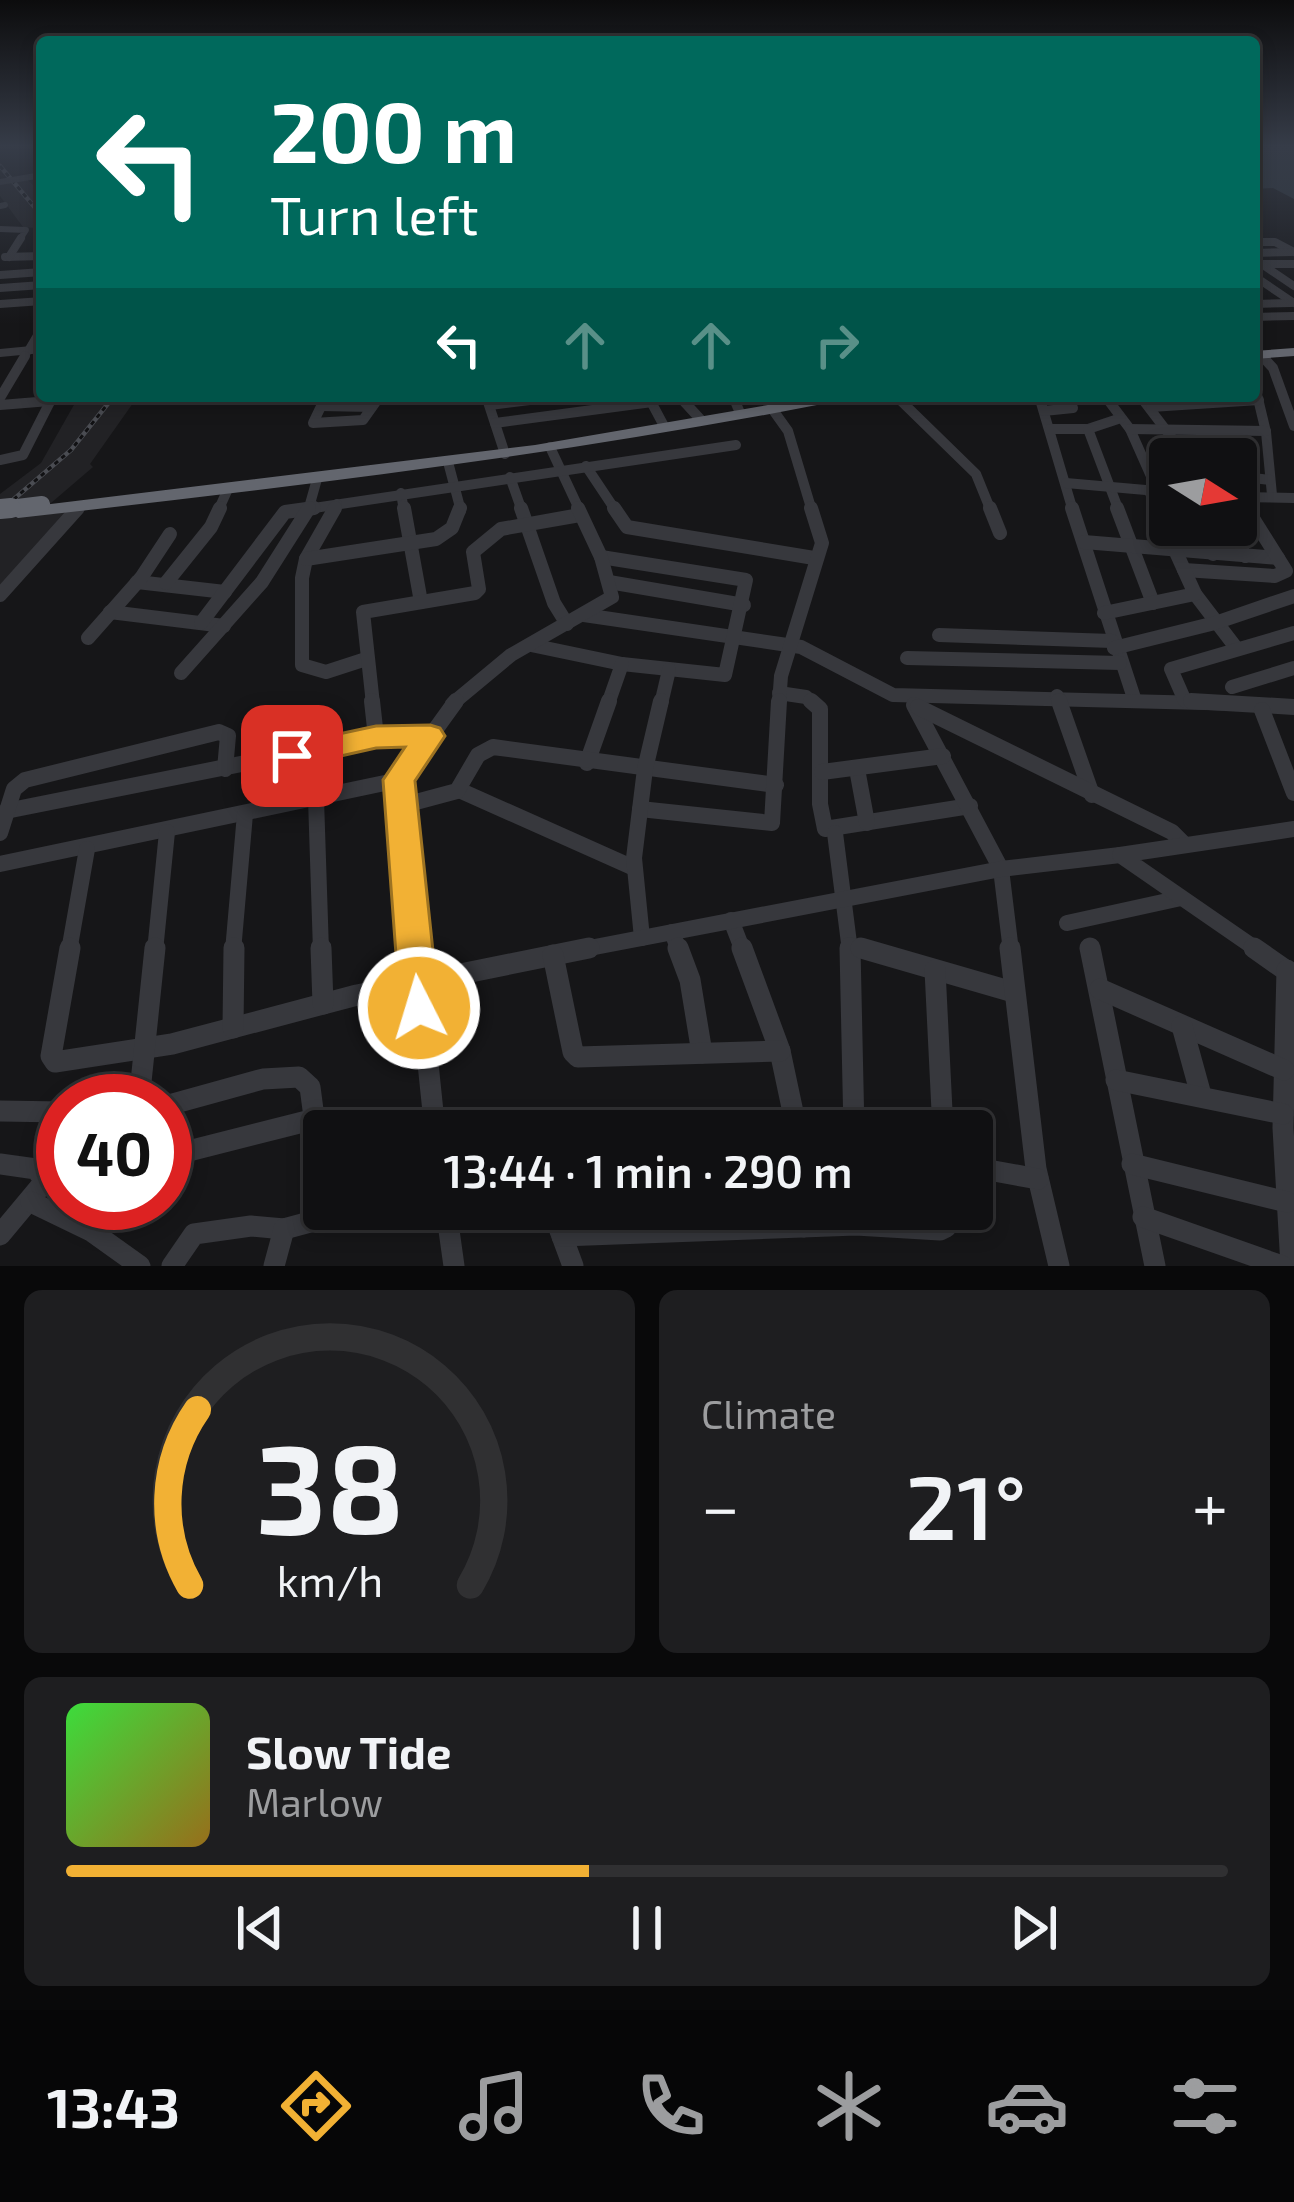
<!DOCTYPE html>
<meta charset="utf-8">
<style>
body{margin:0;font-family:"Exo 2",sans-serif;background:#1e1e20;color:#f1f3f6;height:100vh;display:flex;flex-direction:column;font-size:45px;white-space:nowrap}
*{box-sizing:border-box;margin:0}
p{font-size:39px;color:#9c9d9f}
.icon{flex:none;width:66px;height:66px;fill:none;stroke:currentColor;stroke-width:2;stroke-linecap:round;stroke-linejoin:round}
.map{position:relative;height:1266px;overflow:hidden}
.side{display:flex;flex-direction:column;gap:24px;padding:24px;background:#09090a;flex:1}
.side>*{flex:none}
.top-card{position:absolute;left:36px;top:36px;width:1224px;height:366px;border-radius:12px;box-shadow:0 6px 18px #0003,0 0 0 3px #303032;background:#00695c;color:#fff;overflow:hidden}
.needle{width:78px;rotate:101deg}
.controls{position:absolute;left:1149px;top:438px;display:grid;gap:24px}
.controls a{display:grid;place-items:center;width:108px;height:108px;border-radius:12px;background:#101012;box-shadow:0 6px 18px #0003,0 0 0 3px #303032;font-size:60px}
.speed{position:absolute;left:36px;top:1074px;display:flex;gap:24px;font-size:60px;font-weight:700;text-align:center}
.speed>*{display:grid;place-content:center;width:156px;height:156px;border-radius:50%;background:#101012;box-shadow:0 6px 18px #0003,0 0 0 3px #303032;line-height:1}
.speed .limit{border:18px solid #d22;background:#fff;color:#111}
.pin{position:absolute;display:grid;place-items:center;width:102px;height:102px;color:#fff;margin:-51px;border-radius:24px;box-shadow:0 6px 18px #0006}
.me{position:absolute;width:132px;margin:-66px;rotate:355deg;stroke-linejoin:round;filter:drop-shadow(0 0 9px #0008)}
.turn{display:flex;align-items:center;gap:42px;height:252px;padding:0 36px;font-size:54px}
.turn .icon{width:156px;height:156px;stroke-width:2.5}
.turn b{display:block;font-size:84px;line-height:102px}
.lanes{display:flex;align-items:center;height:114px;padding:0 36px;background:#0003;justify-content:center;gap:60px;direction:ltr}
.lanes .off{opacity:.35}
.big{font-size:90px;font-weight:600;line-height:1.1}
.side .tile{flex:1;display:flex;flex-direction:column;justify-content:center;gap:18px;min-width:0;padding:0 42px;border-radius:18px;background:#1e1e20}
.side .dial{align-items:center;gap:0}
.dial svg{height:312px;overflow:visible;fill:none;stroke:#303032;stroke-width:7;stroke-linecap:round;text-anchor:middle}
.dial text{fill:#f1f3f6;stroke:none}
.song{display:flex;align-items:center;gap:36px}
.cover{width:144px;height:144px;border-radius:18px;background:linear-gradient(135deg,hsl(120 70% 55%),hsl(40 70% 35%))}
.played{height:12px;border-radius:6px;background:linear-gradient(90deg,#f2b134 45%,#303032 45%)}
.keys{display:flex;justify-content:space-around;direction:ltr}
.heat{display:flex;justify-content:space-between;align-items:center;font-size:66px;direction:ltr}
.side .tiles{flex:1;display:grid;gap:24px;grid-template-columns:1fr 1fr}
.tile:last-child{grid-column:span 2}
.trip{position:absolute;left:303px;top:1110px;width:690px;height:120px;border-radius:12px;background:#101012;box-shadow:0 6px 18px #0003,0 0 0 3px #303032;font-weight:600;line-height:120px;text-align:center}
.dock{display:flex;height:192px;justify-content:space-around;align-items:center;background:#060607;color:#9c9d9f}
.dock .icon{width:84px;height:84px}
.dock .selected{color:#f2b134}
.dock b{font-size:54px;color:#f1f3f6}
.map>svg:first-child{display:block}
.built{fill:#222225}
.water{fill:#2c353c}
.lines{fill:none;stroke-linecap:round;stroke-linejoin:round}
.minor-far5{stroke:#37383d;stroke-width:6}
.minor-far4{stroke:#37383d;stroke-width:8}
.minor-far3{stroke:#37383d;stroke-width:10}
.minor-far2{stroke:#37383d;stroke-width:14}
.minor-far1{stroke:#37383d;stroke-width:16}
.minor{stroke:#37383d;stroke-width:21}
.highway{fill:#63666e;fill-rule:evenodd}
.rail-casing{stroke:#4a4c52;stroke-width:4.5}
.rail{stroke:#111113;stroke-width:3;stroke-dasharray:4.5;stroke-linecap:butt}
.minor-bridge{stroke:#37383d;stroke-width:6}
.highway-bridge-far1{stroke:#63666e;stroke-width:16}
.highway-bridge{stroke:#63666e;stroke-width:20}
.route{fill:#f2b134;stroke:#9d7322;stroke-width:3}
</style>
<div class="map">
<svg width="1294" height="1266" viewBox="0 0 1294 1266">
<rect width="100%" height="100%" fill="#161618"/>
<g class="built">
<path d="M27,179L42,194V239L35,228L23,227L0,196V184Z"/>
<path d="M79,396H138L90,464L93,467L37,515L71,512L0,592V494L41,463Z"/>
</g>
<path class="water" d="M1254,147H1294V199L1273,188L1254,189Z"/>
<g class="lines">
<g class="minor-far5">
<path d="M0,206L5,205"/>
<path d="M0,229L26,230L19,241"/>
</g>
<g class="minor-far4">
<path d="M1254,242H1275L1294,252"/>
<path d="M1254,253L1291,252"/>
<path d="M5,257L42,256"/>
<path d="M9,257L21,238"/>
<path d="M1254,264H1294"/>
<path d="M1263,265L1294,286"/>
<path d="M0,275L42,272"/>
<path d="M1254,276L1294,303"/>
<path d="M0,288L42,285"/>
<path d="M0,304L42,301"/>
<path d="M1254,304L1291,303"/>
<path d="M1254,317L1294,316"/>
<path d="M0,353L42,349"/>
<path d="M1261,355L1265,359"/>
<path d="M23,359L42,327"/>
</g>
<g class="minor-far3">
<path d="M1262,356L1273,368L1294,426"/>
<path d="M1254,382L1266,432L1272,495"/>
<path d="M326,396L313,423L363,420L380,396"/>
<path d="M486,396L505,454"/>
<path d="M648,396L664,426"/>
<path d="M679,396L701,420"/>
<path d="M733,396L740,413"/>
<path d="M896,396L976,474L991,511"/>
<path d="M1039,396L1073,511"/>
<path d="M1105,396L1130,429L1158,492H1170"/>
<path d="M1140,396L1188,459"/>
<path d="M0,398L25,356"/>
<path d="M0,405L50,401"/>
<path d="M490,405L562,396"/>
<path d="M321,406L372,407"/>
<path d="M1151,407L1259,400"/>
<path d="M773,410L788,431L812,511"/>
<path d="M1044,411L1073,408L1069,396"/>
<path d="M495,423L652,402"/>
<path d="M1050,429H1088L1121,418"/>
<path d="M1088,429L1119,511"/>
<path d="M1130,429L1266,431"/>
<path d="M1179,446L1233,449"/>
<path d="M550,447L580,511"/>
<path d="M0,460L23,455L53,396"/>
<path d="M448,462L461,511"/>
<path d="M586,466L616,511"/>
<path d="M1150,470L1170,472"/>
<path d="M1236,476L1270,480"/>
<path d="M510,477L522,511"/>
<path d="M1066,483L1157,491"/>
<path d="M1149,491L1158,511"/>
<path d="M401,493L404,511"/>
<path d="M1236,497L1294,498"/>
<path d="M76,511L80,506"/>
<path d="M218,511L227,491"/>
<path d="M294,511L736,445"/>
<path d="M308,511L317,479"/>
<path d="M333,511L337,504"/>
</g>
<g class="minor-far2">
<path d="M335,508L306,559L302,578V665L326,672L366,659"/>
<path d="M404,508L421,602"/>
<path d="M521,508L554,603L567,624"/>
<path d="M614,508L627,527L814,558"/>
<path d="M990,508L1000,533"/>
<path d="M1072,508L1134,698"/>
<path d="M1117,508L1153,603"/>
<path d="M1199,525L1213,554"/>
<path d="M1228,525L1245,556"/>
<path d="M1084,542L1278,558"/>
<path d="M306,559L436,539L452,528L460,508"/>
<path d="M1184,570L1275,576L1286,571L1254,520L1236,516"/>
<path d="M137,582L225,592"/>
<path d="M609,582L744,605"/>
<path d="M166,583L211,527L220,508"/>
<path d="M1195,594L1237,649"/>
<path d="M0,595L78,508"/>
<path d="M110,612L224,626"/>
<path d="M1104,613L1195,594L1156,508"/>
<path d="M584,615L801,647L893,695L1244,704"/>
<path d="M201,623L285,512L314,508"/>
<path d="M939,635L1112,641"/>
<path d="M88,638L141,578L170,534"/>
<path d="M531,645L622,664L725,675L746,580L601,557"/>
<path d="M1114,648L1215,623L1294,596"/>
<path d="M907,658L1120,663"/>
<path d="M181,673L262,582L309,508"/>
<path d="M1232,687L1294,668"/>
<path d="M779,693L806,697L814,704"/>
<path d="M1057,696L1060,704"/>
<path d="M1185,701L1171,669L1294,633"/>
<path d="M373,704L363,612L475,593L479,589L473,552L501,529L580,515"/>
<path d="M452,704L511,655L612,597L601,557L578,508"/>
<path d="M608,704L622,664"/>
<path d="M661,704L669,670"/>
<path d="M779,704L781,676L822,543L811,508"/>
</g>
<g class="minor-far1">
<path d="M372,701L376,737"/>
<path d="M811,701L820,709V804L825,829L970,806"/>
<path d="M1059,701L1092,795"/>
<path d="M1191,701L1294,707"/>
<path d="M914,705L1001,869L1011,951"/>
<path d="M918,707L1172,832L1185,845"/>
<path d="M1262,710L1294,793"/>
<path d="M587,763L609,701"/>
<path d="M857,769L867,823"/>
<path d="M822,772L943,756"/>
<path d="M459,790L634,868"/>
<path d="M316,799L321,951"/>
<path d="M401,806L457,791L478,755L493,747L776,785"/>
<path d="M640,809L772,823L779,701"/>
<path d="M6,811L376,737L429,735"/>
<path d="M0,833L14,789L25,780L219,732L228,736L225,769"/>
<path d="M835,833L850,951"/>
<path d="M0,864L399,780"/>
<path d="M731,920L743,951"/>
<path d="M1067,923L1181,898"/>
<path d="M672,932L679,951"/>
<path d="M642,938L634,858L645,769L661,701"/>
<path d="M849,945L871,951"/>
<path d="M1090,947L1091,951"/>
<path d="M69,951L87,849"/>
<path d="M155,951L167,832"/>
<path d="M233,951L245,814"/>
<path d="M417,951L399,780L456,701"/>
<path d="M574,951L1001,869L1120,855"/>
<path d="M1259,951L1120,855L1294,829"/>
</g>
<g class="minor">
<path d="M70,948L51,1056L55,1062L172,1044L357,995L589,948"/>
<path d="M321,948L323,1004"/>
<path d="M416,948L435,1131"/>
<path d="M678,948L690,980L702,1053"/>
<path d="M742,948L780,1051L797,1131"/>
<path d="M850,948L854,1131"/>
<path d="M861,948L1013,992"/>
<path d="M1010,948L1036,1169L1059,1266"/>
<path d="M1090,948L1155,1266"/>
<path d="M1254,948L1294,976"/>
<path d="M553,955L573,1052L578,1057L780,1051"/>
<path d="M935,970L943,1131"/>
<path d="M1287,970L1283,1128L1291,1266"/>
<path d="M1100,989L1284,1070"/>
<path d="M1182,1026L1201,1095"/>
<path d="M233,1028L234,948"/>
<path d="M1116,1080L1283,1114"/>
<path d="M139,1101L155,948"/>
<path d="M165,1106L263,1079L299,1077L310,1087L324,1193"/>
<path d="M0,1111L63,1112"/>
<path d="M568,1131H598"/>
<path d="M165,1157L311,1120"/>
<path d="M0,1164L36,1169L45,1181L0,1235"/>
<path d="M1132,1164L1287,1202"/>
<path d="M972,1167L1038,1179"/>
<path d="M31,1202L91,1231L140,1266"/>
<path d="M446,1209L454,1266"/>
<path d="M552,1209L573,1266"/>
<path d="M803,1209L804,1227"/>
<path d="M1143,1217L1282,1266"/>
<path d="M448,1222L485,1209"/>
<path d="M562,1236L856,1225L940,1230L946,1227L947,1209"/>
<path d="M172,1266L194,1234L251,1226L284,1229L358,1209"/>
<path d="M274,1266L284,1229"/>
</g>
<g class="highway">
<path d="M1294,348V356L1254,359V351Z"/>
<path d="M820,396H850L843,400C570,454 294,487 18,518L9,513L18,508L535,445Z"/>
</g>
<g class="rail-casing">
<g id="rail">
<path d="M0,166L42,216"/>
<path d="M0,511L71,450L114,396"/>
</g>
</g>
<use href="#rail" class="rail"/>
<path class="minor-bridge" d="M0,182L42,175"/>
<path class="highway-bridge-far1" d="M0,509L42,504"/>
<path class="highway-bridge" d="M0,509L11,508"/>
</g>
<linearGradient id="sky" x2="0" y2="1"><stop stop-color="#0c0c0d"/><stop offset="0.45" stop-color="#363c48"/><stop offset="1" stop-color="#363c48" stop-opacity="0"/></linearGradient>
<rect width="1294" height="324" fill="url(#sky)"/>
<path class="route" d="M430,725L440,728L445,736L415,781L439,1008L433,1021L419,1026L405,1021L400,1008L383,780L405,747L376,748L292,767L281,764L277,756L281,748L292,744L376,726Z"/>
</svg>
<div class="controls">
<a><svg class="needle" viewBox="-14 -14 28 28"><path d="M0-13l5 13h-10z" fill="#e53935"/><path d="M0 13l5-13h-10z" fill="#9c9d9f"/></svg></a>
</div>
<div class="speed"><div class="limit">40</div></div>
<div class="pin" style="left:292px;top:756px;background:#d93025"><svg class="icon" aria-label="arrive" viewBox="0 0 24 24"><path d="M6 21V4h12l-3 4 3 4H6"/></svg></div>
<svg class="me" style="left:419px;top:1008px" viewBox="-20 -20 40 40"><circle r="17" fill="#f2b134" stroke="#fff" stroke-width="3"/><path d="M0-11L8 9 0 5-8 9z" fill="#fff"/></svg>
<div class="trip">13:44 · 1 min · 290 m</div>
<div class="top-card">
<div class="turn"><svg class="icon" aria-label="left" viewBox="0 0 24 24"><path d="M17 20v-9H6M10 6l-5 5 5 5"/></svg><div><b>200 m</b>Turn left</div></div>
<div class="lanes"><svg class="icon" aria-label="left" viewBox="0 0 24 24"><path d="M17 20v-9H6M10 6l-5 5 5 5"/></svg><svg class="icon off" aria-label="ahead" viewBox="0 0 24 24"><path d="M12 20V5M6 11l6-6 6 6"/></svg><svg class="icon off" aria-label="ahead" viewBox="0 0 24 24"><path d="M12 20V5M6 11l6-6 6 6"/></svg><svg class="icon off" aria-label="right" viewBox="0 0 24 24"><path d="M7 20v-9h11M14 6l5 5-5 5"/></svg></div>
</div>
</div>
<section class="side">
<div class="tiles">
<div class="tile dial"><svg viewBox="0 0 100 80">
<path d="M14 69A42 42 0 1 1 86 69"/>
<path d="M14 69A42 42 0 0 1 16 24" stroke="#f2b134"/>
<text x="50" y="56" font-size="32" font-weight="700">38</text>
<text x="50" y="72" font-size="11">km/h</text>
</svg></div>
<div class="tile"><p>Climate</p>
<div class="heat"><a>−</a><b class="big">21°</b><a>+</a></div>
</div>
<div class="tile">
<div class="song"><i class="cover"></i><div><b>Slow Tide</b><p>Marlow</p></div></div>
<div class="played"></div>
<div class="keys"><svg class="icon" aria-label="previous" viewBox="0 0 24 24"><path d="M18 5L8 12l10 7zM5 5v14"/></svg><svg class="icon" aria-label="pause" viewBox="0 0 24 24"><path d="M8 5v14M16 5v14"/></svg><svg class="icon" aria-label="next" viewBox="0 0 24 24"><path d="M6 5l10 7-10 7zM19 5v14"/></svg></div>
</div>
</div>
</section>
<nav class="dock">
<b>13:43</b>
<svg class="icon selected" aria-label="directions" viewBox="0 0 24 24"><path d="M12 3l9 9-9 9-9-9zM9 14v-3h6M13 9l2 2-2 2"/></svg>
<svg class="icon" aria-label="music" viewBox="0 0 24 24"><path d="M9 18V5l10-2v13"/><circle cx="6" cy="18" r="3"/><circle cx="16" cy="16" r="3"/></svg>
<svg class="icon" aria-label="phone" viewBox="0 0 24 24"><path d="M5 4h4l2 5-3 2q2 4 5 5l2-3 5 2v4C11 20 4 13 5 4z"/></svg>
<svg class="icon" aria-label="climate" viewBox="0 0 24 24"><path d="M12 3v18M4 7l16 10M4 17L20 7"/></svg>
<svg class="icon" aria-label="car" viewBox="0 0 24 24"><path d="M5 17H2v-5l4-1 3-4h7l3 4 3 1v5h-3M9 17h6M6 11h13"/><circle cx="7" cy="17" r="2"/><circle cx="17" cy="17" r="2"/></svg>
<svg class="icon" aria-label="filters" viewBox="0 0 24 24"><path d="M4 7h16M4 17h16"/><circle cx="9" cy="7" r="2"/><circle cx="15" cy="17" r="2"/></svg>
</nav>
